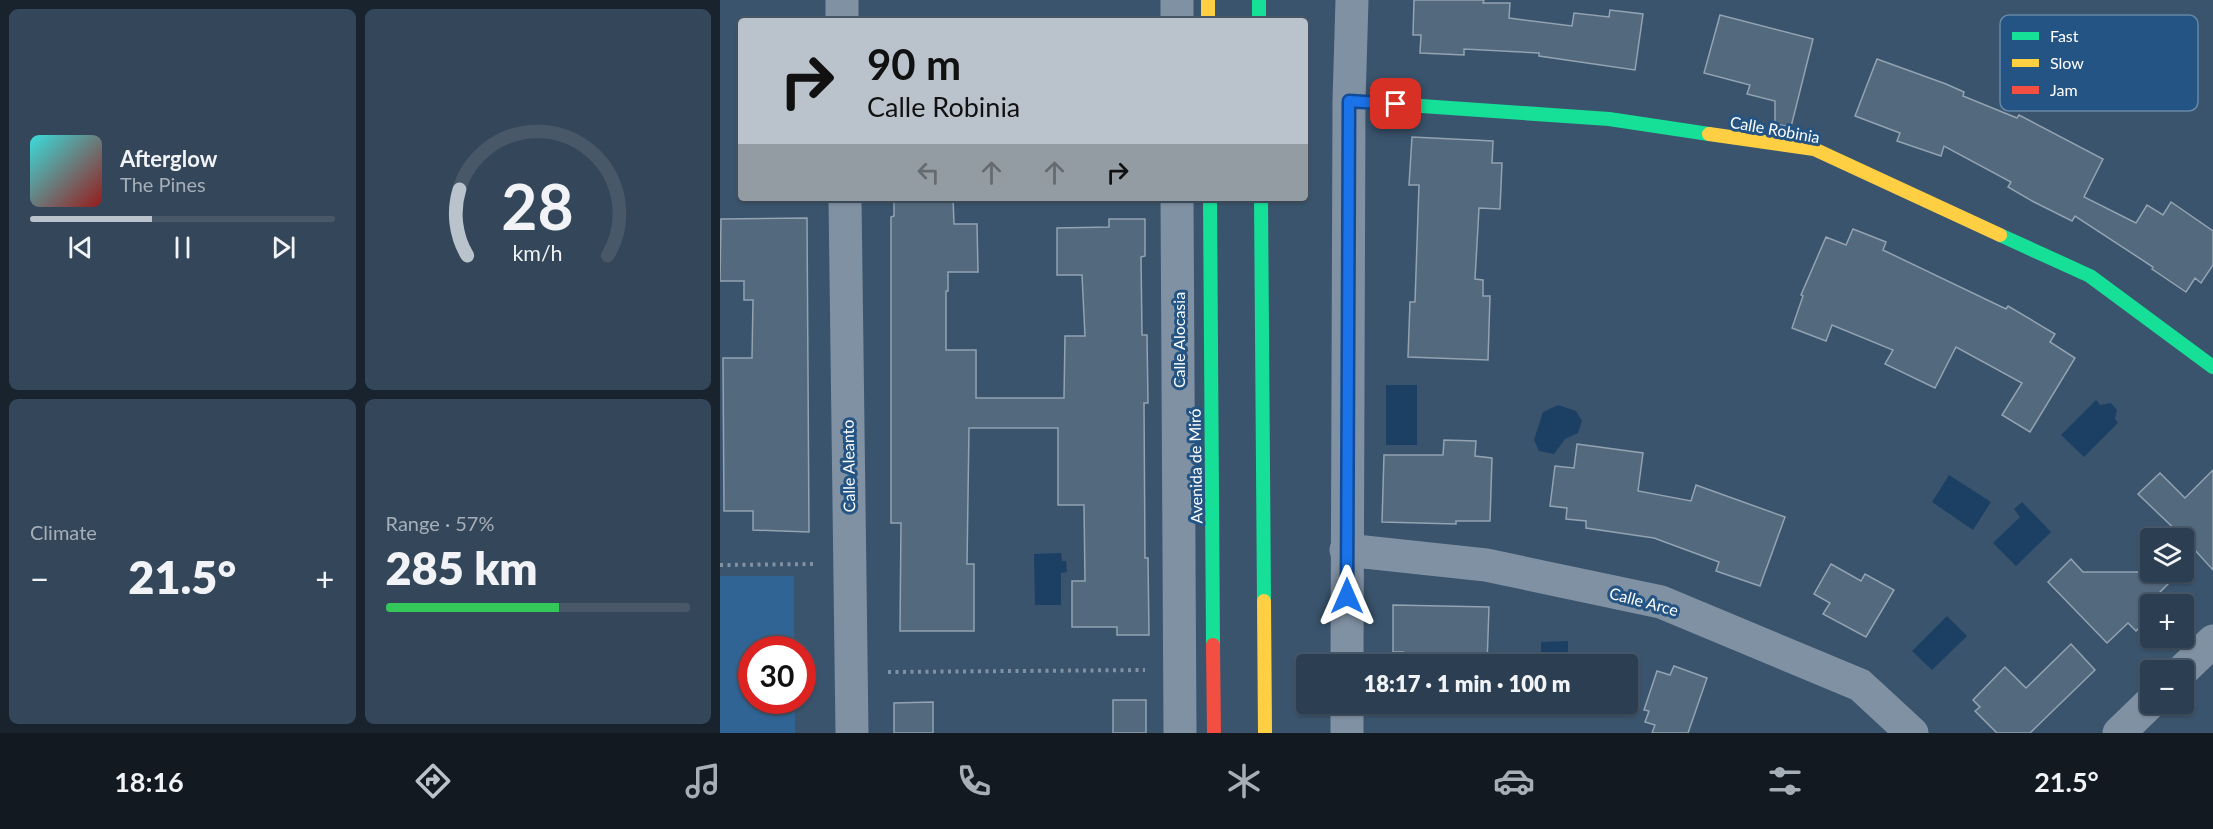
<!DOCTYPE html>
<meta charset="utf-8">
<style>
body{margin:0;font-family:Lato,sans-serif;background:#344659;color:#f1f3f6;height:100vh;display:flex;flex-direction:column;font-size:22px;white-space:nowrap}
*{box-sizing:border-box;margin:0}
p{font-size:20px;color:#a6afb8}
.icon{flex:none;width:33px;height:33px;fill:none;stroke:currentColor;stroke-width:2;stroke-linecap:round;stroke-linejoin:round}
.map{position:relative;flex:1;overflow:hidden}
.side{display:flex;flex-direction:column;gap:9px;padding:9px;background:#18232d;width:720px}
.side>*{flex:none}
.banner{position:absolute;left:18px;top:18px;width:570px;height:183px;border-radius:6px;box-shadow:0 2px 4px #0004,0 0 0 2px #485869;background:#bac3cc;color:#111;overflow:hidden}
.controls{position:absolute;left:1420px;top:528px;display:grid;gap:12px}
.controls a{display:grid;place-items:center;width:54px;height:54px;border-radius:6px;background:#2c3f52;box-shadow:0 2px 4px #0004,0 0 0 2px #485869;font-size:30px}
.speed{position:absolute;left:18px;top:636px;display:flex;gap:12px;font-size:30px;font-weight:700;text-align:center}
.speed>*{display:grid;place-content:center;width:78px;height:78px;border-radius:50%;background:#2c3f52;box-shadow:0 2px 4px #0004,0 0 0 2px #485869;line-height:1}
.speed .limit{border:9px solid #d22;background:#fff;color:#111}
.pin{position:absolute;display:grid;place-items:center;width:51px;height:51px;color:#fff;margin:-26px;border-radius:12px;box-shadow:0 3px 9px #0006}
.me{position:absolute;width:66px;margin:-33px;rotate:0deg;stroke-linejoin:round;filter:drop-shadow(0 0 4px #0008)}
.turn{display:flex;align-items:center;gap:21px;height:126px;padding:0 30px;font-size:27px}
.turn .icon{width:78px;height:78px;stroke-width:2.5}
.turn b{display:block;font-size:42px;line-height:51px}
.lanes{display:flex;align-items:center;height:57px;padding:0 30px;background:#0003;justify-content:center;gap:30px;direction:ltr}
.lanes .off{opacity:.35}
.big{font-size:45px;font-weight:800;line-height:1.1}
.side .card{flex:1;display:flex;flex-direction:column;justify-content:center;gap:9px;min-width:0;padding:0 21px;border-radius:9px;background:#344659}
.side .dial{align-items:center;gap:0}
.dial svg{height:156px;overflow:visible;fill:none;stroke:#485869;stroke-width:7;stroke-linecap:round;text-anchor:middle}
.dial text{fill:#f1f3f6;stroke:none}
.song{display:flex;align-items:center;gap:18px}
.cover{width:72px;height:72px;border-radius:9px;background:linear-gradient(135deg,hsl(180 70% 55%),hsl(0 70% 35%))}
.played{height:6px;border-radius:3px;background:linear-gradient(90deg,#bac3cc 40%,#485869 40%)}
.keys{display:flex;justify-content:space-around;direction:ltr}
.heat{display:flex;justify-content:space-between;align-items:center;font-size:33px;direction:ltr}
.charge{height:9px;border-radius:4px;background:linear-gradient(90deg,#34c759 57%,#485869 0)}
.side .tiles{flex:1;display:grid;gap:9px;grid-template-columns:repeat(2,1fr)}
.trip{position:absolute;left:576px;top:654px;width:342px;height:60px;border-radius:6px;background:#2c3f52;box-shadow:0 2px 4px #0004,0 0 0 2px #485869;font-weight:800;line-height:60px;text-align:center}
.tabs{display:flex;height:96px;justify-content:space-around;align-items:center;background:#121921;color:#a6afb8}
.tabs .icon{width:42px;height:42px}
.tabs .current{color:#bac3cc}
.tabs b{font-size:27px;color:#f1f3f6}
main{display:flex;flex:1;min-height:0}
.map>svg:first-child{display:block}
.green{fill:#306494}
.water{fill:#1c4064}
.building{fill:#53697d;stroke:#93a3b1;stroke-width:1.5}
.lines{fill:none;stroke-linecap:round;stroke-linejoin:round}
.path{stroke:#8091a3;stroke-width:4;stroke-dasharray:3 4.5;stroke-linecap:butt}
.street{stroke:#8091a3;stroke-width:33}
.fast{stroke:#16e098;stroke-width:14}
.slow{stroke:#ffcf43;stroke-width:14}
.jam{stroke:#f24e42;stroke-width:14}
.route-casing{stroke:#114b97;stroke-width:15}
.route{stroke:#1a73e8;stroke-width:10}
.labels{text-anchor:middle;dominant-baseline:central;stroke-width:6;stroke-linejoin:round;paint-order:stroke}
.street-label{font-size:16px;fill:#fff;stroke:#245483}
.key{fill:#245483;stroke:#6687a8;stroke-width:1.5}
.key-label{font-size:16px;fill:#fff}
</style>
<main>
<section class="side">
<div class="tiles">
<div class="card">
<div class="song"><i class="cover"></i><div><b>Afterglow</b><p>The Pines</p></div></div>
<div class="played"></div>
<div class="keys"><svg class="icon" aria-label="previous" viewBox="0 0 24 24"><path d="M18 5L8 12l10 7zM5 5v14"/></svg><svg class="icon" aria-label="pause" viewBox="0 0 24 24"><path d="M8 5v14M16 5v14"/></svg><svg class="icon" aria-label="next" viewBox="0 0 24 24"><path d="M6 5l10 7-10 7zM19 5v14"/></svg></div>
</div>
<div class="card dial"><svg viewBox="0 0 100 80">
<path d="M14 69A42 42 0 1 1 86 69"/>
<path d="M14 69A42 42 0 0 1 10 35" stroke="#bac3cc"/>
<text x="50" y="56" font-size="32" font-weight="700">28</text>
<text x="50" y="72" font-size="11">km/h</text>
</svg></div>
<div class="card"><p>Climate</p>
<div class="heat"><a>−</a><b class="big">21.5°</b><a>+</a></div>
</div>
<div class="card"><p>Range · 57%</p><b class="big">285 km</b><div class="charge"></div></div>
</div>
</section>
<div class="map">
<svg width="1493" height="733" viewBox="0 0 1493 733">
<rect width="100%" height="100%" fill="#3a546d"/>
<path class="green" d="M0,576H74V649L32,650V700L75,701V733H0Z"/>
<g class="water">
<rect x="666" y="385" width="31" height="60"/>
<path d="M1376,400L1380,405L1391,403L1397,410L1395,419L1398,423L1364,457L1341,435Z"/>
<path d="M838,405L856,411L862,421L858,433L845,439L834,454L819,451L814,440L823,412Z"/>
<path d="M1229,475L1271,502L1253,530L1212,502Z"/>
<path d="M1302,502L1331,532L1296,566L1273,543L1300,517L1294,509Z"/>
<path d="M341,553L342,561H346L347,572L341,573V605H315L314,554Z"/>
<path d="M1227,616L1247,636L1212,670L1192,651Z"/>
<path d="M848,641V664H821V642Z"/>
</g>
<g class="building">
<path d="M694,0H764L763,3H790L789,18L852,26L854,13L889,17L890,10L923,14L915,70L819,56V53L744,49V55L700,53L701,35H693Z"/>
<path d="M1000,15L1093,39L1071,127L1055,124V101L1027,94L1030,85L984,73Z"/>
<path d="M1157,59L1226,84L1244,92L1243,96L1297,118L1299,115L1383,159L1364,197L1416,223L1427,205L1443,215L1451,202L1493,231V265L1481,283L1475,278L1466,292L1432,269L1433,267L1355,216L1352,221L1314,202L1288,187L1291,182L1224,146L1221,156L1177,141L1180,133L1135,116Z"/>
<path d="M692,137L773,141L772,163H782L780,209L759,208L755,279L763,280V296H770L768,360L688,357L690,302H695L699,185H689Z"/>
<path d="M174,198H233L234,224H257L258,272H228V291H226V350H256V398H344L345,336H365L362,275H337V228L389,227V219H425V256L421,257L422,335H427L428,403H424L425,558H428L429,635H397V627H352V581H365L364,505H338V428H249L247,564H254V631H180L181,523H171V217L174,216Z"/>
<path d="M87,218L89,532L33,530V511H4L3,358H32L33,300H24V281H0L1,219Z"/>
<path d="M1133,229L1166,242L1163,250L1286,309L1288,306L1335,334L1330,342L1355,358L1310,432L1282,415L1302,383L1236,347L1215,388L1165,364L1173,350L1112,325L1106,341L1072,328L1083,296L1081,295L1106,237L1126,245Z"/>
<path d="M724,440L756,441L755,456L772,458L770,521H736V524L662,522L664,455H723Z"/>
<path d="M857,444L923,453L918,491L971,501L976,485L1065,517L1040,586L996,571L999,562L934,538L866,528V521L846,519L847,508L830,506L835,466L854,468Z"/>
<path d="M1493,470V570L1464,538L1418,494L1440,473L1465,498Z"/>
<path d="M1351,559L1363,572H1460L1431,601V616L1416,631L1408,623L1387,643L1328,582Z"/>
<path d="M1111,564L1141,581L1145,574L1174,590L1146,637L1103,614L1110,603L1094,594Z"/>
<path d="M673,605L769,607L767,664H683V652H673Z"/>
<path d="M1351,644L1375,670L1310,733H1277L1255,711L1260,707L1253,700L1285,667L1306,688Z"/>
<path d="M954,666L987,678L968,733H932L935,725L925,722L929,711L924,710L937,671L950,675Z"/>
<rect x="393" y="700" width="33" height="33"/>
<path d="M213,702V733H174V703Z"/>
</g>
<g class="lines">
<g class="path">
<path d="M0,565L95,564"/>
<path d="M168,672L425,670"/>
</g>
<g class="street">
<path d="M122,0V21"/>
<path d="M457,0V21"/>
<path d="M125,198L132,733"/>
<path d="M457,198L460,733"/>
<path d="M626,550L766,565L941,602L1140,685L1192,733"/>
<path d="M627,664L629,101L632,0"/>
<path d="M1463,670L1493,641"/>
<path d="M627,704V733"/>
<path d="M1399,733L1431,702"/>
</g>
<g class="fast">
<path d="M539,0V21"/>
<path d="M629,101L889,119L989,134"/>
<path d="M490,198L493,645"/>
<path d="M541,198L544,601"/>
<path d="M1280,235L1370,276L1493,367"/>
</g>
<g class="slow">
<path d="M488,0V21"/>
<path d="M989,134L1094,149L1280,235"/>
<path d="M544,601L545,733"/>
</g>
<path class="jam" d="M493,645L494,733"/>
</g>
<g class="lines">
<g class="route-casing">
<path id="route" d="M627,596L629,101L676,104"/>
</g>
<use href="#route" class="route"/>
</g>
<g class="labels">
<g class="street-label">
<text transform="translate(1055 129) rotate(10)">Calle Robinia</text>
<text transform="translate(458 340) rotate(-90)">Calle Alocasia</text>
<text transform="translate(128 466) rotate(-91)">Calle Aleanto</text>
<text transform="translate(475 466) rotate(-91)">Avenida de Miró</text>
<text transform="translate(924 601) rotate(15)">Calle Arce</text>
</g>
</g>
<rect x="1280" y="15" width="198" height="96" rx="9" class="key"/>
<rect x="1292" y="32" width="27" height="8" fill="#16e098"/>
<rect x="1292" y="59" width="27" height="8" fill="#ffcf43"/>
<rect x="1292" y="86" width="27" height="8" fill="#f24e42"/>
<g class="key-label">
<text x="1330" y="42">Fast</text>
<text x="1330" y="69">Slow</text>
<text x="1330" y="96">Jam</text>
</g>
</svg>
<div class="controls">
<a><svg class="icon" aria-label="layers" viewBox="0 0 24 24"><path d="M12 4l9 5-9 5-9-5zM3 14l9 5 9-5"/></svg></a>
<a>+</a>
<a>−</a>
</div>
<div class="speed"><div class="limit">30</div></div>
<div class="pin" style="left:676px;top:104px;background:#d93025"><svg class="icon" aria-label="arrive" viewBox="0 0 24 24"><path d="M6 21V4h12l-3 4 3 4H6"/></svg></div>
<svg class="me" style="left:627px;top:596px" viewBox="-20 -20 40 40"><path d="M0-17L14 15 0 8-14 15z" fill="#1a73e8" stroke="#fff" stroke-width="4"/></svg>
<div class="trip">18:17 · 1 min · 100 m</div>
<div class="banner">
<div class="turn"><svg class="icon" aria-label="right" viewBox="0 0 24 24"><path d="M7 20v-9h11M14 6l5 5-5 5"/></svg><div><b>90 m</b>Calle Robinia</div></div>
<div class="lanes"><svg class="icon off" aria-label="left" viewBox="0 0 24 24"><path d="M17 20v-9H6M10 6l-5 5 5 5"/></svg><svg class="icon off" aria-label="ahead" viewBox="0 0 24 24"><path d="M12 20V5M6 11l6-6 6 6"/></svg><svg class="icon off" aria-label="ahead" viewBox="0 0 24 24"><path d="M12 20V5M6 11l6-6 6 6"/></svg><svg class="icon" aria-label="right" viewBox="0 0 24 24"><path d="M7 20v-9h11M14 6l5 5-5 5"/></svg></div>
</div>
</div>
</main>
<nav class="tabs">
<b>18:16</b>
<svg class="icon current" aria-label="directions" viewBox="0 0 24 24"><path d="M12 3l9 9-9 9-9-9zM9 14v-3h6M13 9l2 2-2 2"/></svg>
<svg class="icon" aria-label="music" viewBox="0 0 24 24"><path d="M9 18V5l10-2v13"/><circle cx="6" cy="18" r="3"/><circle cx="16" cy="16" r="3"/></svg>
<svg class="icon" aria-label="phone" viewBox="0 0 24 24"><path d="M5 4h4l2 5-3 2q2 4 5 5l2-3 5 2v4C11 20 4 13 5 4z"/></svg>
<svg class="icon" aria-label="climate" viewBox="0 0 24 24"><path d="M12 3v18M4 7l16 10M4 17L20 7"/></svg>
<svg class="icon" aria-label="car" viewBox="0 0 24 24"><path d="M5 17H2v-5l4-1 3-4h7l3 4 3 1v5h-3M9 17h6M6 11h13"/><circle cx="7" cy="17" r="2"/><circle cx="17" cy="17" r="2"/></svg>
<svg class="icon" aria-label="filters" viewBox="0 0 24 24"><path d="M4 7h16M4 17h16"/><circle cx="9" cy="7" r="2"/><circle cx="15" cy="17" r="2"/></svg>
<b>21.5°</b>
</nav>
